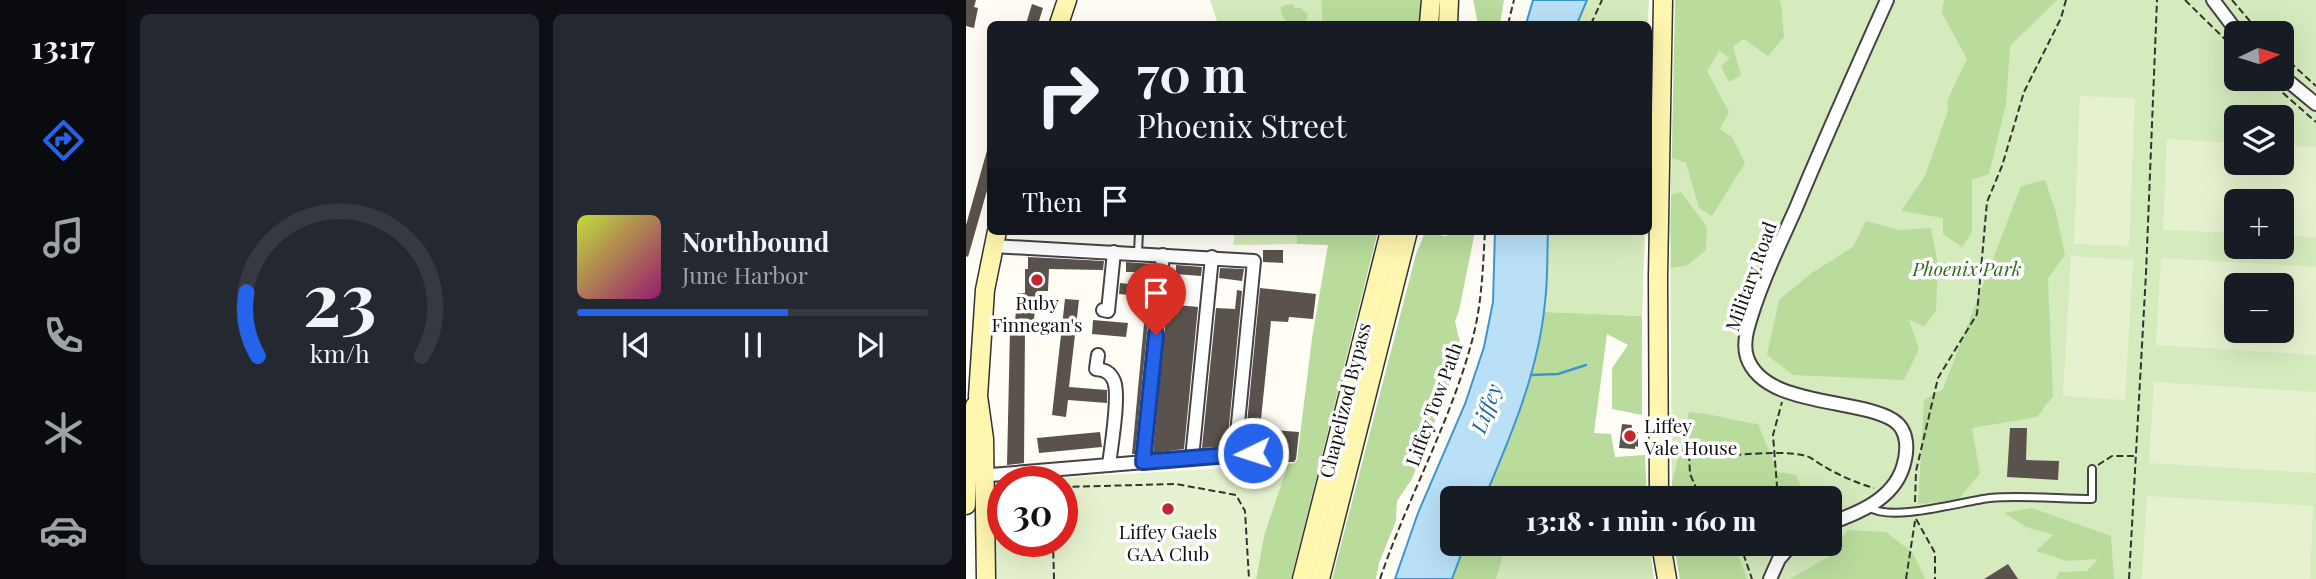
<!DOCTYPE html>
<meta charset="utf-8">
<style>
body{margin:0;font-family:"Playfair Display",serif;background:#242831;color:#f1f3f6;height:100vh;display:flex;flex-direction:column;font-size:26px;white-space:nowrap}
*{box-sizing:border-box;margin:0}
p{font-size:23px;color:#9ea1a6}
.icon{flex:none;width:38px;height:38px;fill:none;stroke:currentColor;stroke-width:2;stroke-linecap:round;stroke-linejoin:round}
.map{position:relative;flex:1;overflow:hidden}
.drawer{display:flex;flex-direction:column;gap:14px;padding:14px;background:#0d0f14;width:840px}
.drawer>*{flex:none}
.hud{position:absolute;left:21px;top:21px;width:665px;height:214px;border-radius:10px;box-shadow:0 7px 28px #0002;background:#171b24;color:#f1f3f6;overflow:hidden}
.needle{width:46px;rotate:86deg}
.fabs{position:absolute;left:1258px;top:21px;display:grid;gap:14px}
.fabs a{display:grid;place-items:center;width:70px;height:70px;border-radius:10px;background:#171b24;box-shadow:0 7px 28px #0002;font-size:35px}
.speed{position:absolute;left:21px;top:466px;display:flex;gap:14px;font-size:35px;font-weight:700;text-align:center}
.speed>*{display:grid;place-content:center;width:91px;height:91px;border-radius:50%;background:#171b24;box-shadow:0 7px 28px #0002;line-height:1}
.speed .limit{border:10px solid #d22;background:#fff;color:#111}
.pin{position:absolute;display:grid;place-items:center;width:60px;height:60px;color:#fff;margin:-72px -30px;border-radius:50% 50% 50% 0;rotate:-45deg;box-shadow:0 0 7px #0007}
.pin .icon{rotate:45deg}
.me{position:absolute;width:77px;margin:-38px;rotate:266deg;stroke-linejoin:round;filter:drop-shadow(0 0 5px #0008)}
.turn{display:flex;align-items:center;gap:24px;height:147px;padding:0 35px;font-size:32px}
.turn .icon{width:91px;height:91px;stroke-width:2.5}
.turn b{display:block;font-size:49px;line-height:60px}
.then{display:flex;align-items:center;height:66px;padding:0 35px;background:#0003;gap:14px;font-size:26px}
.drawer .widget{flex:1;display:flex;flex-direction:column;justify-content:center;gap:10px;min-width:0;padding:0 24px;border-radius:10px;background:#242831}
.drawer .dial{align-items:center;gap:0}
.dial svg{height:182px;overflow:visible;fill:none;stroke:#363941;stroke-width:7;stroke-linecap:round;text-anchor:middle}
.dial text{fill:#f1f3f6;stroke:none}
.song{display:flex;align-items:center;gap:21px}
.cover{width:84px;height:84px;border-radius:10px;background:linear-gradient(135deg,hsl(70 70% 55%),hsl(320 70% 35%))}
.played{height:7px;border-radius:4px;background:linear-gradient(90deg,#2563eb 60%,#363941 60%)}
.keys{display:flex;justify-content:space-around;direction:ltr}
.drawer .tiles{flex:1;display:grid;gap:14px;grid-template-columns:repeat(2,1fr)}
.trip{position:absolute;left:474px;top:486px;width:402px;height:70px;border-radius:10px;background:#171b24;box-shadow:0 7px 28px #0002;font-weight:800;line-height:70px;text-align:center}
main{display:flex;flex:1;min-height:0}
.tab-bar{display:flex;flex-direction:column;width:126px;justify-content:space-around;align-items:center;background:#090b0e;color:#9ea1a6}
.tab-bar .icon{width:49px;height:49px}
.tab-bar .selected{color:#2563eb}
.tab-bar b{font-size:32px;color:#f1f3f6}
.map>svg:first-child{display:block}
.green{fill:#d5ebbd;fill-rule:evenodd}
.forest{fill:#b9dc9c}
.pitch{fill:#e6f2cf;fill-rule:evenodd}
.water{fill:#b9e0f7;stroke:#3f96cf;stroke-width:2}
.lines{fill:none;stroke-linecap:round;stroke-linejoin:round}
.stream{stroke:#3f96cf;stroke-width:2.5}
.building{fill:#5a524d}
.service-casing{stroke:#444;stroke-width:10}
.minor-casing{stroke:#444;stroke-width:16}
.secondary-casing{stroke:#333;stroke-width:21}
.path{stroke:#333;stroke-width:2;stroke-dasharray:7 3.5;stroke-linecap:butt}
.service{stroke:#fff;stroke-width:6}
.minor{stroke:#fff;stroke-width:12}
.secondary{stroke:#fff6b0;stroke-width:18}
.route-casing{stroke:#184099;stroke-width:18}
.route{stroke:#2563eb;stroke-width:12}
.poi-dot{fill:#c4262e;stroke:#fff;stroke-width:2.5}
.labels{text-anchor:middle;dominant-baseline:central;stroke-width:7;stroke-linejoin:round;paint-order:stroke}
.park-label{font-size:19px;font-style:italic;fill:#2f6b1f;stroke:#fff}
.street-label{font-size:19px;fill:#111;stroke:#fff}
.poi-label{font-size:19px;fill:#111;stroke:#fff}
.water-label{font-size:21px;font-style:italic;fill:#1768a6;stroke:#fff}
</style>
<main>
<nav class="tab-bar">
<b>13:17</b>
<svg class="icon selected" aria-label="directions" viewBox="0 0 24 24"><path d="M12 3l9 9-9 9-9-9zM9 14v-3h6M13 9l2 2-2 2"/></svg>
<svg class="icon" aria-label="music" viewBox="0 0 24 24"><path d="M9 18V5l10-2v13"/><circle cx="6" cy="18" r="3"/><circle cx="16" cy="16" r="3"/></svg>
<svg class="icon" aria-label="phone" viewBox="0 0 24 24"><path d="M5 4h4l2 5-3 2q2 4 5 5l2-3 5 2v4C11 20 4 13 5 4z"/></svg>
<svg class="icon" aria-label="climate" viewBox="0 0 24 24"><path d="M12 3v18M4 7l16 10M4 17L20 7"/></svg>
<svg class="icon" aria-label="car" viewBox="0 0 24 24"><path d="M5 17H2v-5l4-1 3-4h7l3 4 3 1v5h-3M9 17h6M6 11h13"/><circle cx="7" cy="17" r="2"/><circle cx="17" cy="17" r="2"/></svg>
</nav>
<section class="drawer">
<div class="tiles">
<div class="widget dial"><svg viewBox="0 0 100 80">
<path d="M14 69A42 42 0 1 1 86 69"/>
<path d="M14 69A42 42 0 0 1 9 41" stroke="#2563eb"/>
<text x="50" y="56" font-size="32" font-weight="700">23</text>
<text x="50" y="72" font-size="11">km/h</text>
</svg></div>
<div class="widget">
<div class="song"><i class="cover"></i><div><b>Northbound</b><p>June Harbor</p></div></div>
<div class="played"></div>
<div class="keys"><svg class="icon" aria-label="previous" viewBox="0 0 24 24"><path d="M18 5L8 12l10 7zM5 5v14"/></svg><svg class="icon" aria-label="pause" viewBox="0 0 24 24"><path d="M8 5v14M16 5v14"/></svg><svg class="icon" aria-label="next" viewBox="0 0 24 24"><path d="M6 5l10 7-10 7zM19 5v14"/></svg></div>
</div>
</div>
</section>
<div class="map">
<svg width="1350" height="579" viewBox="0 0 1350 579">
<rect width="100%" height="100%" fill="#fffdf5"/>
<g class="green">
<path d="M244,0H355L356,24H252Z"/>
<path d="M621,0H683L682,24H611Z"/>
<path d="M709,0H1350V579H714L708,544H864V499H706L704,229ZM1270,33H1316V79H1270ZM1270,117H1316V163H1270ZM1270,201H1316V247H1270ZM1270,285H1316V331H1270Z"/>
<path d="M269,231H330L331,244L267,245Z"/>
<path d="M582,231H679L676,316L578,312Z"/>
<path d="M598,544H683L688,579H530L540,548Z"/>
</g>
<g class="forest">
<path d="M355,0H454V24H356Z"/>
<path d="M507,0H538L534,24H512Z"/>
<path d="M709,0H813L815,4L818,37L802,56L778,39L767,46L775,75L763,82L755,66L764,58L753,51L741,71L763,112L754,129L766,137L779,163L746,216L733,208L720,163L706,158Z"/>
<path d="M978,0H1091L1044,46L1040,104L1023,174L1006,180V232L996,247L977,234V218L935,211L959,176L982,111L981,101L1001,59L976,13Z"/>
<path d="M327,4L329,8H335L342,15L339,24H323L316,16L314,6L317,8L318,5Z"/>
<path d="M1079,180L1090,212L1099,255L1082,278L1087,396L1071,417L1006,428L1014,473L992,500L952,504L958,400L977,389L1055,186Z"/>
<path d="M715,192L741,227L740,250L722,265L705,268V195Z"/>
<path d="M900,221L934,230L965,228L972,265L970,311L958,327L943,320L953,349L938,380L827,375L801,355L813,300L847,272L887,247Z"/>
<path d="M330,231H412L325,579H290L298,535L322,464L328,463L331,460L346,338L362,245L331,244Z"/>
<path d="M483,231H509L493,311L489,321L495,347L487,375L446,479L431,501L430,521L413,563L410,579H366L450,254L458,235L472,232L477,236H481Z"/>
<path d="M578,312L676,316V415L646,409V368L662,345L641,334L628,433L645,434L649,457L679,455L681,499H518C545,435 565,381 578,312Z"/>
<path d="M723,412C746,413 768,421 792,424L812,472L830,475L840,498L706,499V483Z"/>
<path d="M1066,508L1145,536L1148,579H1090L1093,572L1121,571L1132,559L1101,561L1070,551L1087,535L1060,527L1038,513Z"/>
<path d="M882,530L920,532L947,553L959,579H824L862,557Z"/>
<path d="M499,544H598L540,548L530,579H486Z"/>
<path d="M708,544H768L781,579H714Z"/>
</g>
<g class="pitch">
<path d="M1114,96L1169,98L1163,246L1108,244Z"/>
<path d="M1201,139L1270,143V163H1316V145L1350,147V237L1316,236V201H1270V233L1197,230Z"/>
<path d="M1105,256L1167,260L1159,400L1097,396Z"/>
<path d="M1195,258L1350,267V355L1190,345ZM1316,285V331H1270V285Z"/>
<path d="M1188,382L1350,392L1349,473L1183,463Z"/>
<path d="M322,464L298,535L290,579H29L27,482H37V541H96V481H45Z"/>
<path d="M1181,496L1347,506L1344,579H1176Z"/>
</g>
<g class="water">
<path d="M567,0H621L611,24H560Z"/>
<path d="M529,231H582C581,254 582,279 579,302C573,370 545,436 518,499H486V544H499L486,579H429L452,513L499,404L518,347L527,302Z"/>
</g>
<g class="lines">
<path class="stream" d="M565,375L592,374L620,365"/>
</g>
<g class="building">
<path d="M0,0H10L8,7L12,8L8,28L0,26Z"/>
<path d="M66,4L77,8L72,24H60Z"/>
<path d="M22,147H24V180L2,257L0,256V225Z"/>
<path d="M297,250H317V263L297,262Z"/>
<path d="M62,257L138,261L137,270L83,269L82,291H71L67,328L59,327L58,463L41,465L44,330H48L52,293H59V269H62Z"/>
<path d="M160,262L187,264V272H160Z"/>
<path d="M210,265L236,267L235,276L210,274Z"/>
<path d="M254,268L278,269L276,281L253,278Z"/>
<path d="M154,283L163,284L162,287L185,289L184,297L153,294Z"/>
<path d="M294,288L350,294L347,319L323,317L322,322L305,321L294,429L333,432L330,459L328,462H322V457L299,458V444H279Z"/>
<path d="M271,290L276,291L261,446L236,448L250,308L269,309Z"/>
<path d="M99,299L113,300L103,387L141,390V403L102,400L100,417L86,415Z"/>
<path d="M180,302H184L169,454H166Z"/>
<path d="M201,304L232,307L218,449L187,453Z"/>
<path d="M127,320L162,323L160,337L126,334Z"/>
<path d="M656,424L666,425L665,432H672V447L669,446V449L653,448Z"/>
<path d="M1044,428H1061L1060,460L1093,461L1092,480L1041,477Z"/>
<path d="M134,432L136,447L73,453L71,438Z"/>
<path d="M1042,564L1052,579H1018Z"/>
</g>
<g class="lines">
<g class="service-casing">
<g id="service">
<path d="M172,253L173,231"/>
<path d="M903,507C925,523 997,501 1024,498C1055,495 1095,499 1126,499V469"/>
</g>
</g>
<g class="minor-casing">
<g id="minor">
<path d="M1247,0L1272,33"/>
<path d="M1316,76L1350,104"/>
<path d="M27,246L288,261L269,454"/>
<path d="M137,310L142,311L148,252"/>
<path d="M132,355L130,369C139,370 144,372 148,381C154,396 145,447 143,465"/>
<path d="M226,458L246,257"/>
<path d="M177,462L197,255"/>
<path d="M12,476L287,453"/>
<path d="M864,523C893,513 927,499 937,467C942,451 943,430 927,420C892,398 797,407 781,357C778,348 779,340 781,331C792,289 812,248 830,208C859,138 890,69 921,0"/>
<path d="M804,579L813,559L826,544"/>
</g>
</g>
<g class="secondary-casing">
<g id="secondary">
<path d="M93,24L101,0"/>
<path d="M463,24L465,0"/>
<path d="M482,24L483,0"/>
<path d="M693,499L692,277L697,0"/>
<path d="M0,505L3,431L9,406"/>
<path d="M695,544L701,579"/>
<path d="M20,579L18,439L12,396L19,290L31,231"/>
<path d="M336,579L424,231"/>
<path d="M354,579L442,231"/>
</g>
</g>
<g class="path">
<path d="M1219,0L1270,50"/>
<path d="M1266,0L1294,33"/>
<path d="M542,24L548,0"/>
<path d="M625,24L636,0"/>
<path d="M1316,55L1350,86"/>
<path d="M1301,79L1350,122"/>
<path d="M707,445C736,466 804,446 840,456C845,457 849,461 854,464C870,474 890,483 908,488"/>
<path d="M723,454L724,474L735,499"/>
<path d="M1132,465L1146,456H1169"/>
<path d="M96,487L210,484L270,495L279,511L283,579"/>
<path d="M812,499L807,435L816,402"/>
<path d="M949,502L950,471L972,378L1011,314L1021,202L1036,166L1058,92L1095,18L1100,0"/>
<path d="M950,519L969,553V579"/>
<path d="M87,541L88,579"/>
<path d="M774,544L786,579"/>
<path d="M414,579C442,496 487,418 508,333C516,300 517,265 519,231"/>
<path d="M940,579L949,521"/>
<path d="M1163,579L1180,273L1191,0"/>
</g>
<use href="#service" class="service"/>
<use href="#minor" class="minor"/>
<use href="#secondary" class="secondary"/>
</g>
<g class="lines">
<g class="route-casing">
<path id="route" d="M190,335L177,462L287,453"/>
</g>
<use href="#route" class="route"/>
</g>
<g class="poi-dot">
<circle cx="71" cy="280" r="7"/>
<circle cx="664" cy="436" r="7"/>
<circle cx="202" cy="509" r="7"/>
</g>
<g class="labels">
<g class="park-label">
<text x="1001" y="268">Phoenix Park</text>
</g>
<g class="street-label">
<text transform="translate(784 276) rotate(-70)">Military Road</text>
<text transform="translate(378 400) rotate(-76)">Chapelizod Bypass</text>
<text transform="translate(467 404) rotate(-70)">Liffey Tow Path</text>
</g>
<g class="poi-label">
<text x="71" y="302">Ruby<tspan x="71" dy="22">Finnegan's</tspan></text>
<text x="678" y="425" text-anchor="start">Liffey<tspan x="678" dy="22">Vale House</tspan></text>
<text x="202" y="531">Liffey Gaels<tspan x="202" dy="22">GAA Club</tspan></text>
</g>
<g class="water-label">
<text transform="translate(519 408) rotate(-70)">Liffey</text>
</g>
</g>
</svg>
<div class="fabs">
<a><svg class="needle" viewBox="-14 -14 28 28"><path d="M0-13l5 13h-10z" fill="#e53935"/><path d="M0 13l5-13h-10z" fill="#9ea1a6"/></svg></a>
<a><svg class="icon" aria-label="layers" viewBox="0 0 24 24"><path d="M12 4l9 5-9 5-9-5zM3 14l9 5 9-5"/></svg></a>
<a>+</a>
<a>−</a>
</div>
<div class="speed"><div class="limit">30</div></div>
<div class="pin" style="left:190px;top:335px;background:#d93025"><svg class="icon" aria-label="arrive" viewBox="0 0 24 24"><path d="M6 21V4h12l-3 4 3 4H6"/></svg></div>
<svg class="me" style="left:287px;top:453px" viewBox="-20 -20 40 40"><circle r="17" fill="#2563eb" stroke="#fff" stroke-width="3"/><path d="M0-11L8 9 0 5-8 9z" fill="#fff"/></svg>
<div class="trip">13:18 · 1 min · 160 m</div>
<div class="hud">
<div class="turn"><svg class="icon" aria-label="right" viewBox="0 0 24 24"><path d="M7 20v-9h11M14 6l5 5-5 5"/></svg><div><b>70 m</b>Phoenix Street</div></div>
<div class="then">Then<svg class="icon" aria-label="arrive" viewBox="0 0 24 24"><path d="M6 21V4h12l-3 4 3 4H6"/></svg></div>
</div>
</div>
</main>
